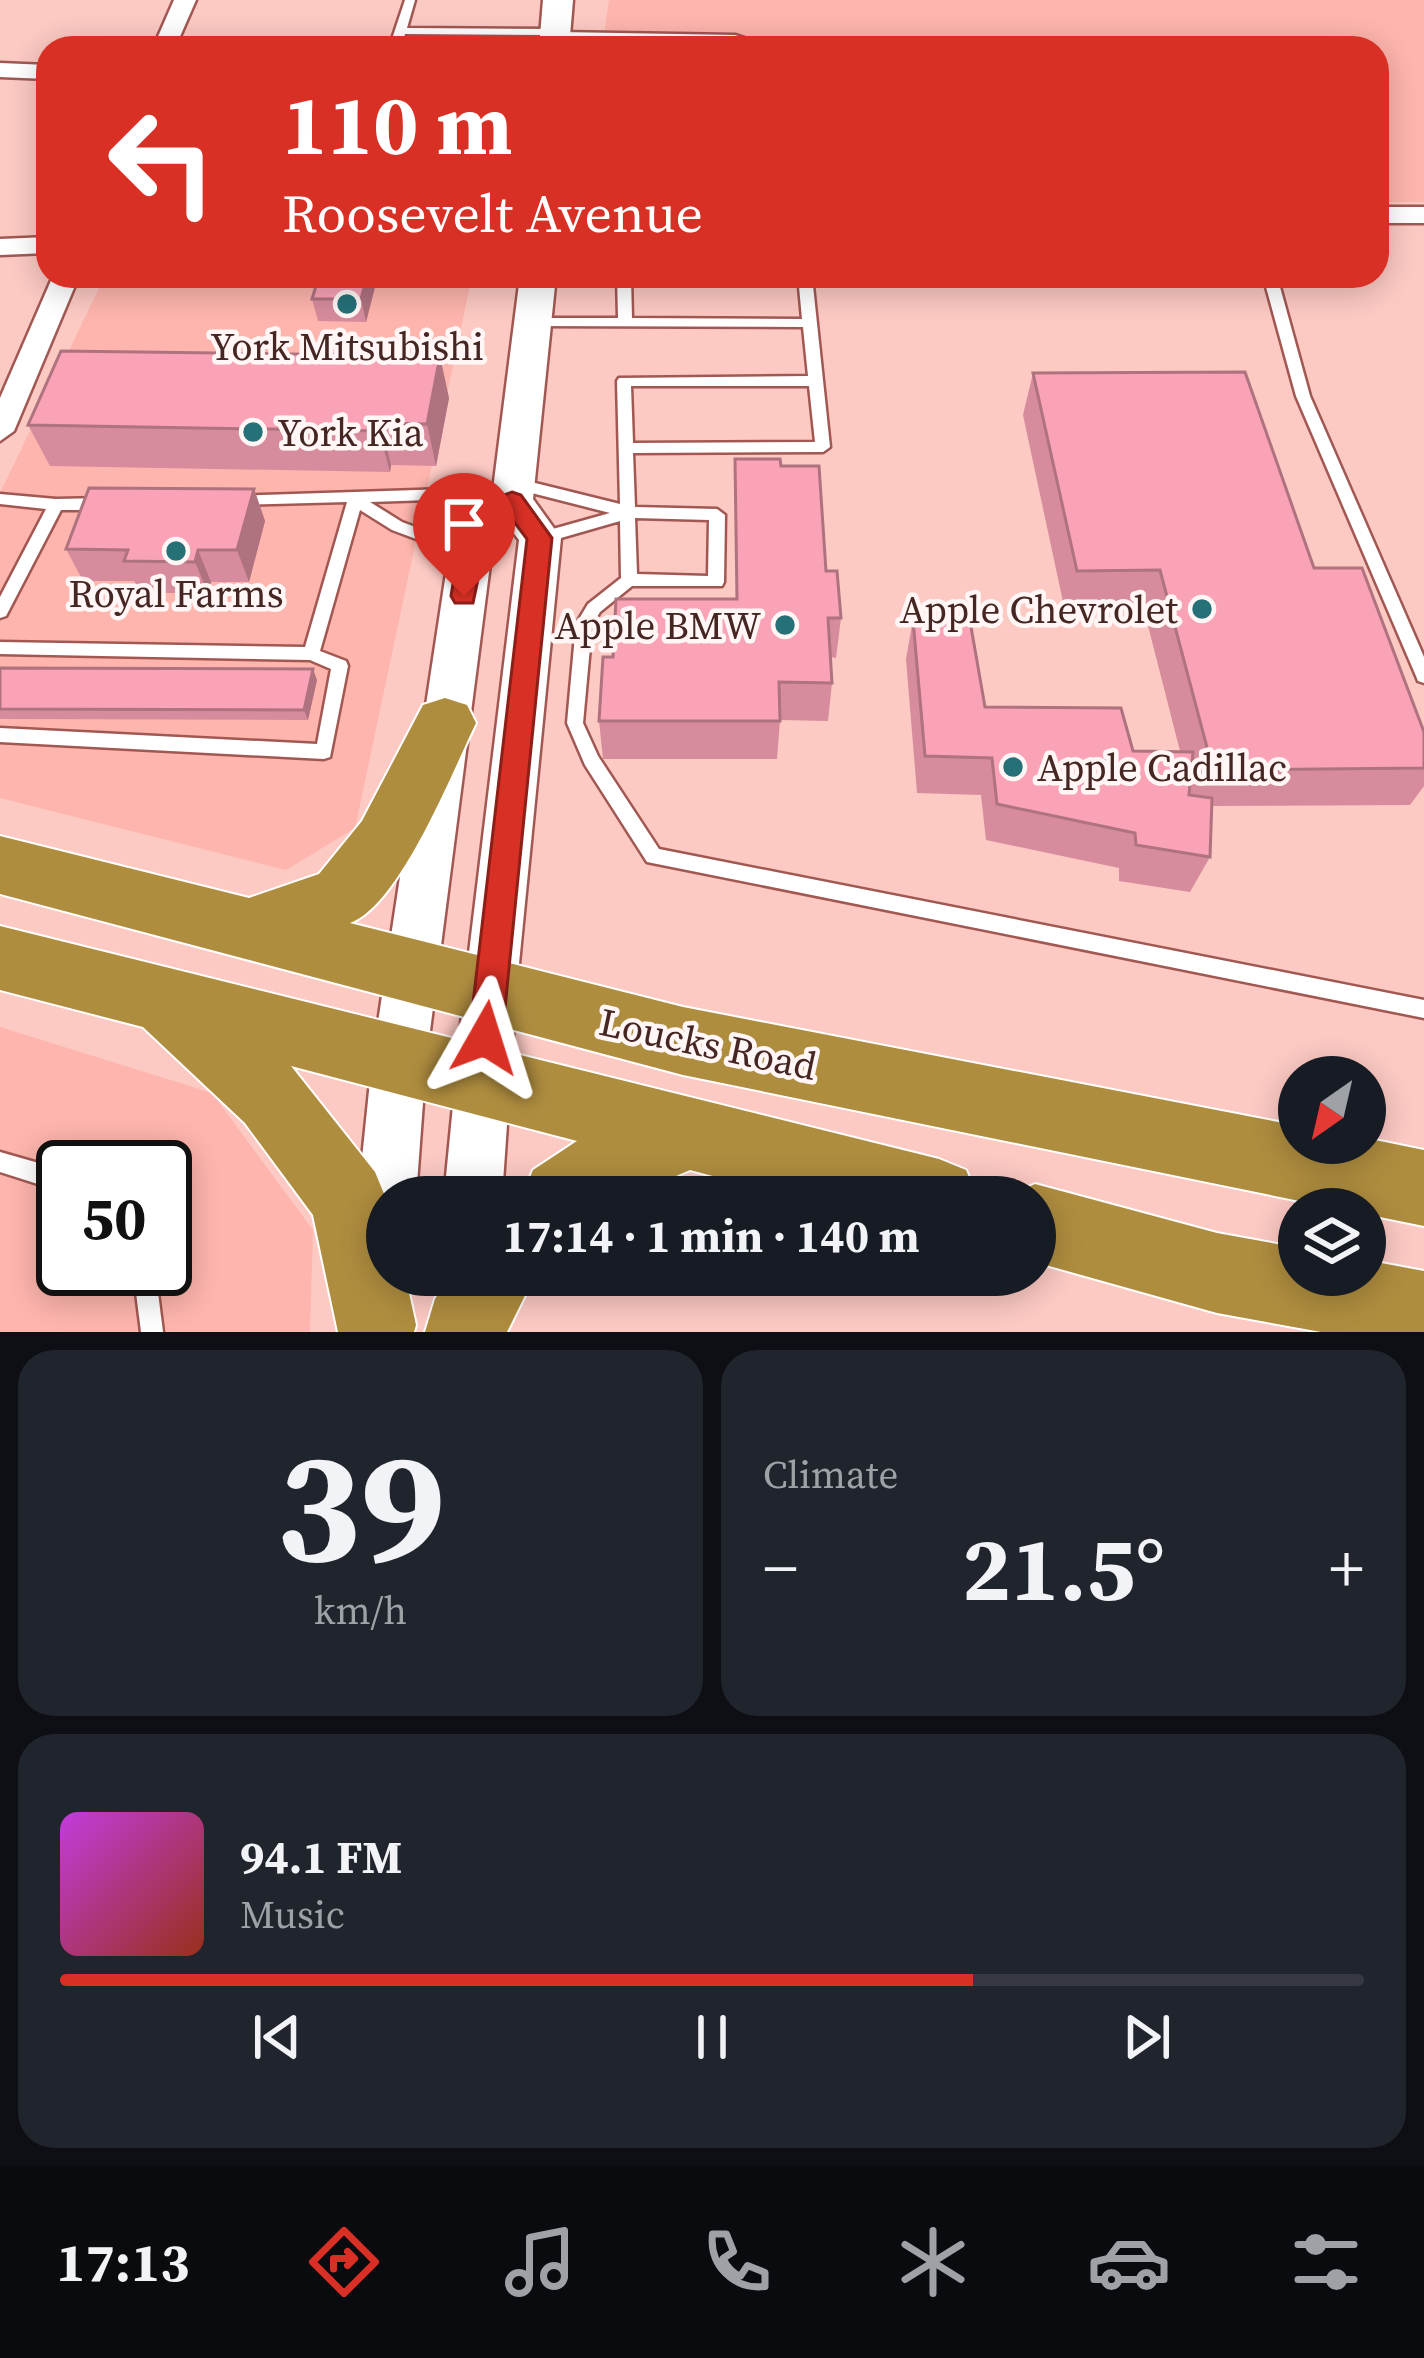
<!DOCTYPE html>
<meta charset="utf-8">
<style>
body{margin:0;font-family:"Source Serif 4",serif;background:#20242c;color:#f1f3f6;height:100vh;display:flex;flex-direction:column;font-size:45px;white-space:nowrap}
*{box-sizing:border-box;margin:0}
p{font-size:39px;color:#9ea1a6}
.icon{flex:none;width:66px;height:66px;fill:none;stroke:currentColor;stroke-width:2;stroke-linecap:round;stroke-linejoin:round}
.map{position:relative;height:1332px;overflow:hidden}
.drawer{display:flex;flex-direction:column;gap:18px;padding:18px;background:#0d0f14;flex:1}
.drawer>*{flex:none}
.guide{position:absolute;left:36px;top:36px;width:1353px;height:252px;border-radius:36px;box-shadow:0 6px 30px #0003;background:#d93025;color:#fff;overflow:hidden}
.needle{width:78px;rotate:214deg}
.buttons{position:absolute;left:1278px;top:1056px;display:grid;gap:24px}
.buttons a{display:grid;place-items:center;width:108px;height:108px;border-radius:50%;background:#171b24;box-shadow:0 6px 30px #0003;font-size:60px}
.speed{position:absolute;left:36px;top:1140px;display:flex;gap:24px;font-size:60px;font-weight:700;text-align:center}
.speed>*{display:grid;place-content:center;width:156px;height:156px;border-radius:50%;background:#171b24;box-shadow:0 6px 30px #0003;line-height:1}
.speed .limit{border:6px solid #111;border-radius:18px;background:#fff;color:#111}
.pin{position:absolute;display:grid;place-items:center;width:102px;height:102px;color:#fff;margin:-123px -51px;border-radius:50% 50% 50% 0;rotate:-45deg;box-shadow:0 0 12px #0007}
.pin .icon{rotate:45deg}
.me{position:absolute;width:132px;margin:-66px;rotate:6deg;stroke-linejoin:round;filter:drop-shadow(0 0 9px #0008)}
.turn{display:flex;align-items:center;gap:42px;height:252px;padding:0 48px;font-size:54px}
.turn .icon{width:156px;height:156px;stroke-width:2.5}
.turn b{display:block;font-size:84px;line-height:102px}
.big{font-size:90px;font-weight:700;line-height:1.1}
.drawer .tile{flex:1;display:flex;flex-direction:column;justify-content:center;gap:18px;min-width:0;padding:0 42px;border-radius:36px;background:#20242c}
.drawer .dial{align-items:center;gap:0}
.dial b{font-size:156px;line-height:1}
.song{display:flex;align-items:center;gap:36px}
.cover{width:144px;height:144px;border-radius:18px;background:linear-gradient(135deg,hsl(290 70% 55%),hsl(10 70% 35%))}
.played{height:12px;border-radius:6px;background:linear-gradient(90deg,#d93025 70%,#363941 70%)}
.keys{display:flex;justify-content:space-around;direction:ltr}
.heat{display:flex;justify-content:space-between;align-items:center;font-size:66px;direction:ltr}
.drawer .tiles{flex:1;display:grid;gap:18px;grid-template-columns:1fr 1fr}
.tile:last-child{grid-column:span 2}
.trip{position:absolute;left:366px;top:1176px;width:690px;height:120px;border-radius:60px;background:#171b24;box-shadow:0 6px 30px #0003;font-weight:700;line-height:120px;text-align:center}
.tabs{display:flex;height:192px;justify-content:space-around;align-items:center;background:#090b0e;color:#9ea1a6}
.tabs .icon{width:84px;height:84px}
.tabs .active{color:#d93025}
.tabs b{font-size:54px;color:#f1f3f6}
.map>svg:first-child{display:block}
.built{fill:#feb5ad;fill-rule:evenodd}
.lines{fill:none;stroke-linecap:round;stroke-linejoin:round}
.lane-casing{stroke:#a25852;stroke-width:5}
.street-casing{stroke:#a25852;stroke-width:5}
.secondary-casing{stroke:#a25852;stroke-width:5}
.highway-casing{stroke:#fff;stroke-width:4}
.lane{fill:#fff;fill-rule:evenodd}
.street{fill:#fff;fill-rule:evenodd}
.secondary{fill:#fff;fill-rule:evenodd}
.highway{fill:#af8d3f;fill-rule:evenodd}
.wall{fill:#d78c9d}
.shaded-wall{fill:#af727f}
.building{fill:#faa3b6;stroke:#af727f;stroke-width:3}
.route{fill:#d93025;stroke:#8d1f18;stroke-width:3}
.poi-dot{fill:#267078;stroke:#fff6f5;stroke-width:4.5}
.labels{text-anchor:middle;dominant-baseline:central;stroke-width:9;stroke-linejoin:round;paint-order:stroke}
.poi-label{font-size:39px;fill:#462623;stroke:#fff6f5}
.street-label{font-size:39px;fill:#462623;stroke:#fff6f5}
</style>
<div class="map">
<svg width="1424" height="1332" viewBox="0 0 1424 1332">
<rect width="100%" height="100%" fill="#fcc9c3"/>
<g class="built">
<path d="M609,0H1424V202H1377V48H602Z"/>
<path d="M112,276H472L355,828L286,870L0,798V493L104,278Z"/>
<path d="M0,1027L212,1093L313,1230L310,1332H0ZM63,1167H165V1269H63Z"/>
</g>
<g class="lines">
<g class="lane-casing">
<g id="lane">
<path d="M405,0H415L407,28L555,29L560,32L735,35L775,48H757L734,41L555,38L550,35L405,34L401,48H389Z"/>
<path d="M617,276H631L632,318L802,319L798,276H812L830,447L823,452L633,453L635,507L717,509L725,515L724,582L722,586H632L600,612L592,625L583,723L598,756L659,849L1424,1000V1018L647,862L585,765L567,723L576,624L588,604L621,578L620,521L540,544L535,542L532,538L535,534L610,513L520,490L519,496L514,497L370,502L402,522L475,549L478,553L470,559L392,530L360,510L320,651L346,661L348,666L330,757L324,759L0,742V728L317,744L331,669L310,660L0,654V642L305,647L347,502L235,505L227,500L230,496L510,487L508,483L510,479L515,478L620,504L617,381L619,378L808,376L803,327L534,326L527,322L534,318H618ZM631,386H809L815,442L633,443ZM635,518L709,520L708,576L637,574Z"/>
<path d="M1263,276H1277L1310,396L1424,657V683L1418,681L1416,676L1296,396Z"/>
<path d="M0,494L56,499L102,498L110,504L102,510H61L6,616L0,618V597L46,509L0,504Z"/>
<path d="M0,1152L63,1170V1192L0,1172Z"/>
<path d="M133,1269H155L163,1332H141Z"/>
</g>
</g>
<g class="street-casing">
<g id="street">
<path d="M174,0H196L175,48H153Z"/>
<path d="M0,63L48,65V79L0,77Z"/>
<rect x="1377" y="207" width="47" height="16"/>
<path d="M48,237V253L0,255V239Z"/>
<path d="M53,276H79L14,431L0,441V398Z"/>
</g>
</g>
<g class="secondary-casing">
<g id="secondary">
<path d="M543,0H573L569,48H539Z"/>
<path d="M520,276H556L533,499L561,538L516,994L502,1197H444L464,994L519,540L512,531L491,557L426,1062L416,1197H387V1226L367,1217L358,1197L372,1062L449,553L492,497Z"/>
</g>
</g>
<g class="highway-casing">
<g id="highway">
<path d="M445,698L467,705L476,723C452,772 400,905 350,923L683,1007L1299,1126V1143H1365V1138L1424,1150V1226L1365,1214V1209H1339L683,1075L0,894V836L249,898L319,874L362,821L423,705Z"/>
<path d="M0,926L939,1159L966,1170L977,1197H792L690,1170L627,1197H522L533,1170L577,1141L291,1066L375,1172L387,1201V1275H405L416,1325L414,1332H338L313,1215L245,1123L143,1027L0,990Z"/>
<path d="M1035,1184L1217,1233L1299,1248V1275H1365V1260L1424,1271V1332H1321L1217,1313L1035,1262V1197H1007Z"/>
<path d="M450,1275H535L507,1332H425L435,1299Z"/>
</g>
</g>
<use href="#lane" class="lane"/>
<use href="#street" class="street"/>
<use href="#secondary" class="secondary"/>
<use href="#highway" class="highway"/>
</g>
<g class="wall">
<path d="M319,276H373L375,287L366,322L318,321L312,299Z"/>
<path d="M1033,373L1424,732V786L1410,805L1211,806L1210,857L1190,892L1119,881V868L986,840L981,795L917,793L906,659L913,620L985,707L1133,751H1180L1144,610L1065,611L1023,415Z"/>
<path d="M449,398L436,466L391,465L390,472L50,466L28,425Z"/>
<path d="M735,459L781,466L826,571L841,618L836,658L831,657L832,683L828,721L780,720L777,759H603L599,721L736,599Z"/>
<path d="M254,489L265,521L249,582H211L208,593H140L134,581H83L66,549Z"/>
<path d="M0,668L317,680L308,720L0,719Z"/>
</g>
<g class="shaded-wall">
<path d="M367,276H373L375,287L366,322L361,299Z"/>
<path d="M440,356L449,398L436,466L427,424Z"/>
<path d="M381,423L391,465L390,472L379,431Z"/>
<path d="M254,489L265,521L249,582L237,550Z"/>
<path d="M198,550L211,582L208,593L195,562Z"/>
<path d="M313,669L317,680L308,720L304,710Z"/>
</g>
<g class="building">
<path d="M319,276H367L361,299H312Z"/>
<path d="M61,351L440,356L427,424L381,423L379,431L28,425Z"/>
<path d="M1245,372L1314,568H1362L1424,732V768L1213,770L1160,570L1077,571L1033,373Z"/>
<path d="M735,459H780L781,466H819L826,571H837L841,618H828L832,683L779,682L780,721H599L603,657H613L616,599H737Z"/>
<path d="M89,488L254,489L237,550H198L195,562L124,561L128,550L66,549Z"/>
<path d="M913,620L970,621L985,707L1121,708L1133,751L1193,752L1189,795L1212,798L1210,857L1136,845L1135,833L997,804L992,758L925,756Z"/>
<path d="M0,668L313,669L304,710L0,709Z"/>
</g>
<path class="route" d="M512,492L521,495L552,538L502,1038L497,1049L485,1054L474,1049L469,1038L527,539L512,519L483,555L473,603H455L451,596L458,553L504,495Z"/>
<g class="poi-dot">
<circle cx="347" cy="304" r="12"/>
<circle cx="253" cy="432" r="12"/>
<circle cx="176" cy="551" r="12"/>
<circle cx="1202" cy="609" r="12"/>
<circle cx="785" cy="625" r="12"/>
<circle cx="1013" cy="767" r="12"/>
</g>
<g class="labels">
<g class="poi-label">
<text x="347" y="346">York Mitsubishi</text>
<text x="277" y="432" text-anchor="start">York Kia</text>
<text x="176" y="593">Royal Farms</text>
<text x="1178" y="609" text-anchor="end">Apple Chevrolet</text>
<text x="761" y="625" text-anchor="end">Apple BMW</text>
<text x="1037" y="767" text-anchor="start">Apple Cadillac</text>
</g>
<g class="street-label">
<text transform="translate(708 1044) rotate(12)">Loucks Road</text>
</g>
</g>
</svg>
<div class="buttons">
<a><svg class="needle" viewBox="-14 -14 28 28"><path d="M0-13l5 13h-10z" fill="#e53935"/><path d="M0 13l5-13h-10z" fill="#9ea1a6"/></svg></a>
<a><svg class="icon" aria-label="layers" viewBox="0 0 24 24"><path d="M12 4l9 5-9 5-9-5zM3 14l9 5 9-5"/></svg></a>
</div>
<div class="speed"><div class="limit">50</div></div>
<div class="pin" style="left:464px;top:596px;background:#d93025"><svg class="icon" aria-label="arrive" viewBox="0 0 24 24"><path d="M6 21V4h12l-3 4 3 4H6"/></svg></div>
<svg class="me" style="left:485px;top:1038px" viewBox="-20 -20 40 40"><path d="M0-17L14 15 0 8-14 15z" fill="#d93025" stroke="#fff" stroke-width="4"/></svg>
<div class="trip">17:14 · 1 min · 140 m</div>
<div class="guide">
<div class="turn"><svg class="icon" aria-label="left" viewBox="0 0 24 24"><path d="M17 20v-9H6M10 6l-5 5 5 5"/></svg><div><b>110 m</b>Roosevelt Avenue</div></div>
</div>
</div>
<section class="drawer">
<div class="tiles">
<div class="tile dial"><b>39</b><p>km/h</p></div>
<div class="tile"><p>Climate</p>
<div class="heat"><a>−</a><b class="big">21.5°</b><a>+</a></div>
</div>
<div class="tile">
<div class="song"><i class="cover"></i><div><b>94.1 FM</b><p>Music</p></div></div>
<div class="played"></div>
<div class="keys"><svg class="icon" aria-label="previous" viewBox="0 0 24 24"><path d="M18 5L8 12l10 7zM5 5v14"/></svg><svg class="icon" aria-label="pause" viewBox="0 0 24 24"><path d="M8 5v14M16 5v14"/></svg><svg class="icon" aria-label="next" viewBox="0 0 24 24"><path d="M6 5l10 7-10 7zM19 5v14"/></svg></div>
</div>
</div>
</section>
<nav class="tabs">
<b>17:13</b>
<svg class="icon active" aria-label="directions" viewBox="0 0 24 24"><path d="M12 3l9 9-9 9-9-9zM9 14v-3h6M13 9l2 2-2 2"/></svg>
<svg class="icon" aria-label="music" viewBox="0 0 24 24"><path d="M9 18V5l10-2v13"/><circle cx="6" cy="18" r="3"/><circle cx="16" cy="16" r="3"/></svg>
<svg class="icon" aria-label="phone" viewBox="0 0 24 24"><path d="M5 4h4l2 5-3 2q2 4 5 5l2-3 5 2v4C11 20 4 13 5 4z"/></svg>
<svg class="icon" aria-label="climate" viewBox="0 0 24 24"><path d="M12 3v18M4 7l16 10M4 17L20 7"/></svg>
<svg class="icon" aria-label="car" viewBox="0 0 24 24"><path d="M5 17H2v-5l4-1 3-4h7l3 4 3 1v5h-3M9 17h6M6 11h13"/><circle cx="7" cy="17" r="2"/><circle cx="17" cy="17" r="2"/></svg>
<svg class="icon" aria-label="filters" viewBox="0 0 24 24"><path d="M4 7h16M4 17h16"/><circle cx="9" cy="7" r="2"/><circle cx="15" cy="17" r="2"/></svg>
</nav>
